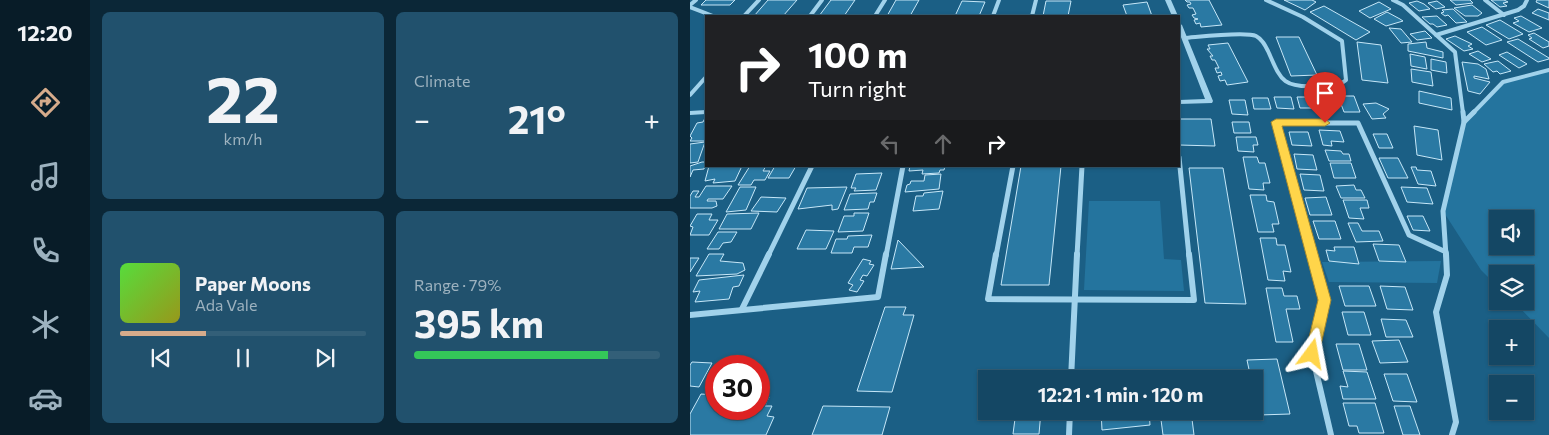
<!DOCTYPE html>
<meta charset="utf-8">
<style>
body{margin:0;font-family:Commissioner,sans-serif;background:#21516d;color:#f1f3f6;height:100vh;display:flex;flex-direction:column;font-size:19px;white-space:nowrap}
*{box-sizing:border-box;margin:0}
p{font-size:16px;color:#9db2bf}
.icon{flex:none;width:28px;height:28px;fill:none;stroke:currentColor;stroke-width:2;stroke-linecap:round;stroke-linejoin:round}
.map{position:relative;flex:1;overflow:hidden}
.details{display:flex;flex-direction:column;gap:12px;padding:12px;background:#0b2737;width:600px}
.details>*{flex:none}
.hud{position:absolute;left:15px;top:15px;width:475px;height:152px;border-radius:0px;box-shadow:0 1px 4px #0004,0 0 0 1px #335f78;background:#202124;color:#fff;overflow:hidden}
.fabs{position:absolute;left:799px;top:210px;display:grid;gap:10px}
.fabs a{display:grid;place-items:center;width:45px;height:45px;border-radius:0px;background:#144764;box-shadow:0 1px 4px #0004,0 0 0 1px #335f78;font-size:25px}
.speed{position:absolute;left:15px;top:355px;display:flex;gap:10px;font-size:25px;font-weight:700;text-align:center}
.speed>*{display:grid;place-content:center;width:65px;height:65px;border-radius:50%;background:#144764;box-shadow:0 1px 4px #0004,0 0 0 1px #335f78;line-height:1}
.speed .limit{border:8px solid #d22;background:#fff;color:#111}
.pin{position:absolute;display:grid;place-items:center;width:42px;height:42px;color:#fff;margin:-51px -21px;border-radius:50% 50% 50% 0;rotate:-45deg;box-shadow:0 0 5px #0007}
.pin .icon{rotate:45deg}
.me{position:absolute;width:55px;margin:-28px;rotate:13deg;stroke-linejoin:round;filter:drop-shadow(0 0 4px #0008)}
.turn{display:flex;align-items:center;gap:18px;height:105px;padding:0 20px;font-size:22px}
.turn .icon{width:65px;height:65px;stroke-width:2.5}
.turn b{display:block;font-size:35px;line-height:42px}
.lanes{display:flex;align-items:center;height:48px;padding:0 20px;background:#0003;justify-content:center;gap:25px;direction:ltr}
.lanes .off{opacity:.35}
.big{font-size:38px;font-weight:700;line-height:1.1}
.details .widget{flex:1;display:flex;flex-direction:column;justify-content:center;gap:8px;min-width:0;padding:0 18px;border-radius:8px;background:#21516d}
.details .dial{align-items:center;gap:0}
.dial b{font-size:65px;line-height:1}
.song{display:flex;align-items:center;gap:15px}
.cover{width:60px;height:60px;border-radius:8px;background:linear-gradient(135deg,hsl(110 70% 55%),hsl(60 70% 35%))}
.played{height:5px;border-radius:2px;background:linear-gradient(90deg,#d6ab8b 35%,#335f78 35%)}
.keys{display:flex;justify-content:space-around;direction:ltr}
.heat{display:flex;justify-content:space-between;align-items:center;font-size:28px;direction:ltr}
.charge{height:8px;border-radius:4px;background:linear-gradient(90deg,#34c759 79%,#335f78 0)}
.details .tiles{flex:1;display:grid;gap:12px;grid-template-columns:repeat(2,1fr)}
.trip{position:absolute;left:288px;top:370px;width:285px;height:50px;border-radius:0px;background:#144764;box-shadow:0 1px 4px #0004,0 0 0 1px #335f78;font-weight:700;line-height:50px;text-align:center}
main{display:flex;flex:1;min-height:0}
.tab-bar{display:flex;flex-direction:column;width:90px;justify-content:space-around;align-items:center;background:#081c28;color:#9db2bf}
.tab-bar .icon{width:35px;height:35px}
.tab-bar .active{color:#d6ab8b}
.tab-bar b{font-size:22px;color:#f1f3f6}
.map>svg:first-child{display:block}
.green{fill:#24749e;fill-rule:evenodd}
.building{fill:#2a79a3;stroke:#c6e7f8}
.lines{fill:none;stroke-linecap:round;stroke-linejoin:round}
.minor-far2{stroke:#a1d2eb;stroke-width:4}
.minor-far1{stroke:#a1d2eb;stroke-width:5}
.minor{stroke:#a1d2eb;stroke-width:6}
.tertiary{fill:#a1d2eb;fill-rule:evenodd}
.route{fill:#ffd54a;stroke:#a68a30}
</style>
<main>
<nav class="tab-bar">
<b>12:20</b>
<svg class="icon active" aria-label="directions" viewBox="0 0 24 24"><path d="M12 3l9 9-9 9-9-9zM9 14v-3h6M13 9l2 2-2 2"/></svg>
<svg class="icon" aria-label="music" viewBox="0 0 24 24"><path d="M9 18V5l10-2v13"/><circle cx="6" cy="18" r="3"/><circle cx="16" cy="16" r="3"/></svg>
<svg class="icon" aria-label="phone" viewBox="0 0 24 24"><path d="M5 4h4l2 5-3 2q2 4 5 5l2-3 5 2v4C11 20 4 13 5 4z"/></svg>
<svg class="icon" aria-label="climate" viewBox="0 0 24 24"><path d="M12 3v18M4 7l16 10M4 17L20 7"/></svg>
<svg class="icon" aria-label="car" viewBox="0 0 24 24"><path d="M5 17H2v-5l4-1 3-4h7l3 4 3 1v5h-3M9 17h6M6 11h13"/><circle cx="7" cy="17" r="2"/><circle cx="17" cy="17" r="2"/></svg>
</nav>
<section class="details">
<div class="tiles">
<div class="widget dial"><b>22</b><p>km/h</p></div>
<div class="widget"><p>Climate</p>
<div class="heat"><a>−</a><b class="big">21°</b><a>+</a></div>
</div>
<div class="widget">
<div class="song"><i class="cover"></i><div><b>Paper Moons</b><p>Ada Vale</p></div></div>
<div class="played"></div>
<div class="keys"><svg class="icon" aria-label="previous" viewBox="0 0 24 24"><path d="M18 5L8 12l10 7zM5 5v14"/></svg><svg class="icon" aria-label="pause" viewBox="0 0 24 24"><path d="M8 5v14M16 5v14"/></svg><svg class="icon" aria-label="next" viewBox="0 0 24 24"><path d="M6 5l10 7-10 7zM19 5v14"/></svg></div>
</div>
<div class="widget"><p>Range · 79%</p><b class="big">395 km</b><div class="charge"></div></div>
</div>
</section>
<div class="map">
<svg width="859" height="435" viewBox="0 0 859 435">
<rect width="100%" height="100%" fill="#1b5f85"/>
<g class="green">
<path d="M859,70V338L823,301H835V274H808L807,286L791,270L753,211L774,122L813,82ZM808,219H835V246H808Z"/>
<path d="M399,201H470L474,259L491,260L494,291L394,290Z"/>
<path d="M751,261L747,283L639,282L632,262Z"/>
</g>
<g class="building">
<path d="M16,0H45L40,5H11Z"/>
<path d="M78,0H107L93,16H64Z"/>
<path d="M141,0H165L154,16H129Z"/>
<path d="M206,0H229L220,16H197Z"/>
<path d="M495,0H519L532,25L511,27L510,23L506,24L504,20L508,19L504,18L502,15L506,14L503,8H499L497,5L501,4L500,2H497Z"/>
<path d="M594,0H622L626,2L615,10Z"/>
<path d="M760,0H780L783,3L766,5Z"/>
<path d="M801,0H814L818,2L813,3L817,6L810,7Z"/>
<path d="M847,0H859V8L846,2Z"/>
<path d="M272,1L295,2L289,16H265Z"/>
<path d="M356,1H381L378,16H353Z"/>
<path d="M727,1L734,4L740,9L729,11L719,3Z"/>
<path d="M747,1L755,7L746,9L738,3Z"/>
<path d="M457,2L462,16H437L433,5Z"/>
<path d="M689,2L701,9L680,18L669,11Z"/>
<path d="M782,5L792,13L788,16H775L764,8Z"/>
<path d="M634,6L680,32L666,40L620,12Z"/>
<path d="M763,9L777,22L766,23L758,15L755,16L751,13L754,12L752,10Z"/>
<path d="M848,9L859,13V20L842,13Z"/>
<path d="M697,12L710,19L713,21L696,26L684,19Z"/>
<path d="M747,16L757,25L747,27L743,24H740L732,17Z"/>
<path d="M831,16L852,28L839,32L823,23L829,21L824,18Z"/>
<path d="M810,20L833,34L819,39L796,25Z"/>
<path d="M792,27L812,40L796,45L777,32Z"/>
<path d="M699,28L711,29L722,42L711,43Z"/>
<path d="M735,31L742,38L727,40L720,34Z"/>
<path d="M844,33L859,42V46L853,48L839,39L842,38L838,35Z"/>
<path d="M765,36L782,44L778,46L783,49L774,51L756,39Z"/>
<path d="M586,37H609L627,75L601,76Z"/>
<path d="M828,39L859,58V59L848,62L817,42Z"/>
<path d="M667,42L691,45L698,83L672,80Z"/>
<path d="M736,42L737,48L753,52V58L718,51V44Z"/>
<path d="M538,43L558,82L537,85L535,80L530,81L528,76L532,75L531,72L527,73L525,68H529L525,60H522L520,56H523L517,49H520L518,45Z"/>
<path d="M788,51L801,59L792,62L779,54Z"/>
<path d="M817,52L837,64L829,68L809,55Z"/>
<path d="M720,54L735,57L737,69L721,66Z"/>
<path d="M741,59L756,62L757,73L741,70Z"/>
<path d="M808,61L821,71L810,74L807,71L803,72L794,64Z"/>
<path d="M772,62L788,64L796,69L799,79L784,76V78L800,82L790,94L778,91Z"/>
<path d="M721,69L741,72L743,86L722,82Z"/>
<path d="M729,91L761,98L762,110L729,103Z"/>
<path d="M648,96H664L670,112H654Z"/>
<path d="M584,97H601L604,109L587,108Z"/>
<path d="M607,97H622L625,108H610Z"/>
<path d="M628,97H642L647,109H632Z"/>
<path d="M562,98H578L581,109H564Z"/>
<path d="M539,100H555L558,115L542,114Z"/>
<path d="M686,103L699,109L693,114L696,118L682,119L673,104Z"/>
<path d="M15,118H16V141H0L2,138L0,136L7,123L13,122Z"/>
<path d="M489,119H521L525,146L489,145Z"/>
<path d="M542,122H559L561,133H544Z"/>
<path d="M724,126L748,130L752,160L727,155Z"/>
<path d="M629,130L650,131L654,142L641,141L642,146L633,145Z"/>
<path d="M599,132H618L622,146L602,145Z"/>
<path d="M683,134H697L703,148H689Z"/>
<path d="M546,137H566L568,145H563L564,152L548,151Z"/>
<path d="M15,142L8,162L0,163V144Z"/>
<path d="M635,150L651,151L653,154H659L661,161H639Z"/>
<path d="M604,154L623,155L627,170L607,169Z"/>
<path d="M553,157H567L569,163H575L580,183H573L574,190L559,189Z"/>
<path d="M689,158H708L718,178H698Z"/>
<path d="M12,162H16L14,169L3,170L0,177V166Z"/>
<path d="M640,163H661L666,178H644Z"/>
<path d="M19,166H52L45,181L23,183L25,179L15,181Z"/>
<path d="M60,166H76L73,171H80L75,180H64L61,185H48Z"/>
<path d="M85,166H106L99,178H78Z"/>
<path d="M220,166H255L254,170H250L249,173L232,174L233,170L219,171Z"/>
<path d="M331,166H371L359,285H311Z"/>
<path d="M721,167H726L727,170L741,171L746,186L728,184Z"/>
<path d="M499,168H533L556,304L515,303Z"/>
<path d="M192,173L186,190L164,191L166,188H161L166,174Z"/>
<path d="M251,174L249,189L215,192L217,185L220,184L221,181H234L235,175Z"/>
<path d="M610,174L630,175L634,191L614,190Z"/>
<path d="M664,185L666,190H671L675,198H651L646,186Z"/>
<path d="M16,186H42L33,199H18L17,201H26L27,206L22,208H0V196L3,191H9L5,197H9Z"/>
<path d="M50,187H66L56,210L36,212Z"/>
<path d="M157,187L148,209L142,210V205L108,209L117,188Z"/>
<path d="M711,187L737,188L743,204L717,202Z"/>
<path d="M253,191L249,209L223,211L226,196H233L234,193Z"/>
<path d="M183,193H187L184,202H180L178,209L154,210L160,194Z"/>
<path d="M560,195H576L577,201L584,202L589,224H582L584,232H568Z"/>
<path d="M71,197L96,198L87,212L61,211Z"/>
<path d="M636,197L642,215H620L615,198Z"/>
<path d="M653,200H677L679,208H670L674,219L659,218Z"/>
<path d="M69,213L61,229H29L37,214Z"/>
<path d="M164,213H179L173,231L148,232L154,216H164Z"/>
<path d="M7,214H22L19,220H28L19,235H0L3,227L0,226Z"/>
<path d="M717,216H733L740,231L723,230Z"/>
<path d="M623,221H645L651,239H629Z"/>
<path d="M658,223H668L672,231H689L693,241L666,242Z"/>
<path d="M116,230L144,231L136,249H107Z"/>
<path d="M28,232H47L41,242L33,243L29,249H17Z"/>
<path d="M182,235L178,247H164L162,253H141L146,239H157L158,236Z"/>
<path d="M570,238H586L587,245H595L601,272L593,271L595,281L578,280Z"/>
<path d="M208,240L234,267L201,269Z"/>
<path d="M683,244L709,245L716,262L689,261Z"/>
<path d="M644,247H664L669,264L639,261L636,250L645,251Z"/>
<path d="M19,254H34L30,261L53,263L55,270L47,274L6,276Z"/>
<path d="M0,258H9L0,272Z"/>
<path d="M173,259L181,261L179,264L184,265L177,276L173,275L170,280L174,281L167,292L159,290L163,285L158,283Z"/>
<path d="M54,275L49,286L43,287L39,299L5,302L10,291L3,292L9,280Z"/>
<path d="M649,286H679L686,306H655Z"/>
<path d="M690,286L715,287L723,310L697,309Z"/>
<path d="M576,288H592L594,296H607L610,309H596L603,342H586Z"/>
<path d="M195,307H216L213,315H224L202,392L167,391Z"/>
<path d="M652,312H674L681,335H658Z"/>
<path d="M691,319L716,320L723,337H696Z"/>
<path d="M709,340L718,362L690,363L682,341Z"/>
<path d="M646,344H669L677,370H653Z"/>
<path d="M587,359L600,414L569,415L564,390V379H561L557,360Z"/>
<path d="M2,362L22,363L9,387L0,386V365Z"/>
<path d="M653,371L677,372L686,399H653L650,386L658,387Z"/>
<path d="M694,374H717L727,402L703,401Z"/>
<path d="M11,394L26,395V409H69V396L79,397L75,406H82L77,416L84,417L76,435H0V414Z"/>
<path d="M653,403H685L694,433H669L667,426H659Z"/>
<path d="M133,406L200,407L192,435H122Z"/>
<path d="M704,406H720L730,435H713Z"/>
<path d="M326,411H351L349,434H323Z"/>
<path d="M411,411H459L460,425L412,430Z"/>
<path d="M501,411L504,435H473L470,412Z"/>
</g>
<g class="lines">
<g class="minor-far2">
<path d="M703,0L713,5L765,52L773,113"/>
<path d="M795,0L814,15"/>
<path d="M0,5L6,0"/>
<path d="M0,7L23,16"/>
<path d="M54,16L69,0"/>
<path d="M120,16L132,0"/>
<path d="M185,16L195,0"/>
<path d="M303,16L309,0"/>
<path d="M342,16L346,0"/>
<path d="M746,35L828,10L834,6L837,0"/>
<path d="M494,38C508,37 556,31 566,36C572,39 575,45 578,51C591,80 592,88 627,86C637,86 648,87 656,80L652,41L613,17L576,0"/>
<path d="M0,95L16,77"/>
<path d="M783,113L813,82L859,70"/>
</g>
<g class="minor-far1">
<path d="M773,112L774,122"/>
<path d="M489,157L499,256"/>
<path d="M78,256L122,166"/>
<path d="M196,256L213,166"/>
<path d="M306,256L323,166"/>
<path d="M387,256L392,166"/>
<path d="M622,256L586,123H668L719,235L756,252"/>
<path d="M756,256L753,211L774,122L784,112"/>
</g>
<g class="minor">
<path d="M306,254L298,299L504,300L499,254"/>
<path d="M622,254L634,299L622,354L641,435"/>
<path d="M756,254L757,275L746,312L766,422L762,435"/>
<path d="M52,309L79,254"/>
<path d="M0,315L188,297L196,254"/>
<path d="M381,379L387,254"/>
<path d="M379,435L380,411"/>
</g>
<g class="tertiary">
<path d="M475,0H481L488,16H482Z"/>
<path d="M489,23L492,25L523,101L522,103L489,104V100L515,99L489,32Z"/>
<path d="M16,110V114L0,115V111Z"/>
</g>
</g>
<path class="route" d="M586,119H635L640,123L635,126H592L641,300L629,354L627,359L622,361L617,359L615,354L628,300L581,122Z"/>
</svg>
<div class="fabs">
<a><svg class="icon" aria-label="sound" viewBox="0 0 24 24"><path d="M4 9h4l5-4v14l-5-4H4zM17 9q2 3 0 6"/></svg></a>
<a><svg class="icon" aria-label="layers" viewBox="0 0 24 24"><path d="M12 4l9 5-9 5-9-5zM3 14l9 5 9-5"/></svg></a>
<a>+</a>
<a>−</a>
</div>
<div class="speed"><div class="limit">30</div></div>
<div class="pin" style="left:635px;top:123px;background:#d93025"><svg class="icon" aria-label="arrive" viewBox="0 0 24 24"><path d="M6 21V4h12l-3 4 3 4H6"/></svg></div>
<svg class="me" style="left:622px;top:354px" viewBox="-20 -20 40 40"><path d="M0-17L14 15 0 8-14 15z" fill="#ffd54a" stroke="#fff" stroke-width="4"/></svg>
<div class="trip">12:21 · 1 min · 120 m</div>
<div class="hud">
<div class="turn"><svg class="icon" aria-label="right" viewBox="0 0 24 24"><path d="M7 20v-9h11M14 6l5 5-5 5"/></svg><div><b>100 m</b>Turn right</div></div>
<div class="lanes"><svg class="icon off" aria-label="left" viewBox="0 0 24 24"><path d="M17 20v-9H6M10 6l-5 5 5 5"/></svg><svg class="icon off" aria-label="ahead" viewBox="0 0 24 24"><path d="M12 20V5M6 11l6-6 6 6"/></svg><svg class="icon" aria-label="right" viewBox="0 0 24 24"><path d="M7 20v-9h11M14 6l5 5-5 5"/></svg></div>
</div>
</div>
</main>
